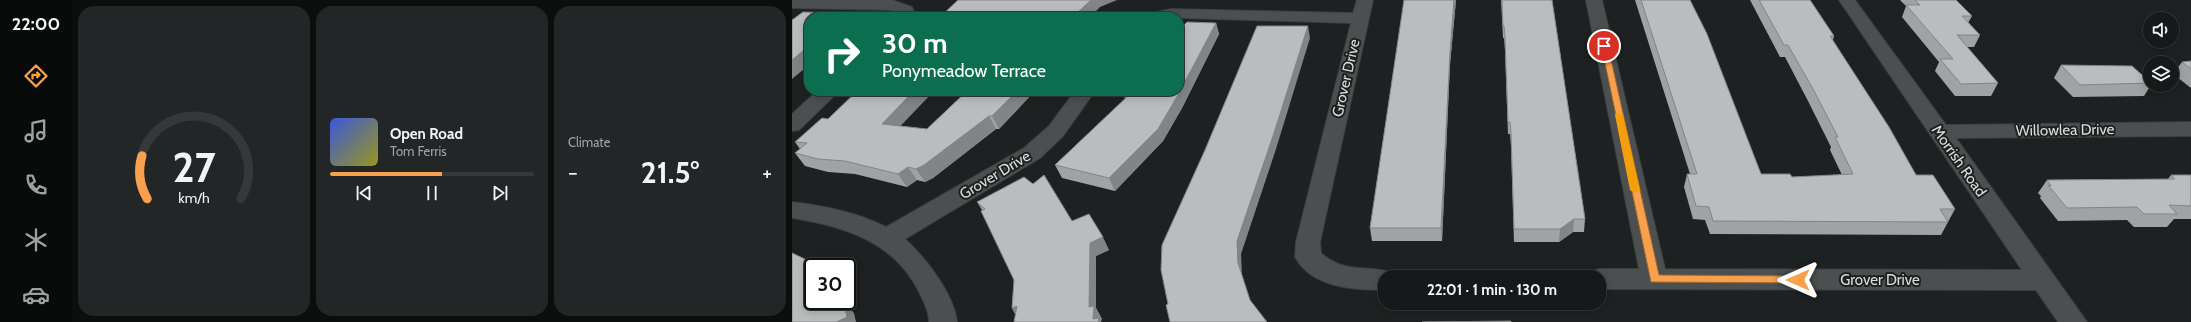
<!DOCTYPE html>
<meta charset="utf-8">
<style>
body{margin:0;font-family:Cabin,sans-serif;background:#232626;color:#f1f3f6;height:100vh;display:flex;flex-direction:column;font-size:15px;white-space:nowrap}
*{box-sizing:border-box;margin:0}
p{font-size:13px;color:#9ea0a2}
.icon{flex:none;width:22px;height:22px;fill:none;stroke:currentColor;stroke-width:2;stroke-linecap:round;stroke-linejoin:round}
.map{position:relative;flex:1;overflow:hidden}
.panel{display:flex;flex-direction:column;gap:6px;padding:6px;background:#0c0e0e;width:720px}
.panel>*{flex:none}
.guide{position:absolute;left:12px;top:12px;width:380px;height:84px;border-radius:16px;box-shadow:0 2px 10px #0003,0 0 0 1px #353838;background:#0b6e4f;color:#fff;overflow:hidden}
.fabs{position:absolute;left:1351px;top:12px;display:grid;gap:8px}
.fabs a{display:grid;place-items:center;width:36px;height:36px;border-radius:50%;background:#161919;box-shadow:0 2px 10px #0003,0 0 0 1px #353838;font-size:20px}
.speed{position:absolute;left:12px;top:258px;display:flex;gap:8px;font-size:20px;font-weight:700;text-align:center}
.speed>*{display:grid;place-content:center;width:52px;height:52px;border-radius:50%;background:#161919;box-shadow:0 2px 10px #0003,0 0 0 1px #353838;line-height:1}
.speed .limit{border:2px solid #111;border-radius:6px;background:#fff;color:#111}
.pin{position:absolute;display:grid;place-items:center;width:34px;height:34px;color:#fff;margin:-17px;border:2px solid #fff;border-radius:50%;box-shadow:0 1px 4px #0007}
.me{position:absolute;width:44px;margin:-22px;rotate:270deg;stroke-linejoin:round;filter:drop-shadow(0 0 3px #0008)}
.turn{display:flex;align-items:center;gap:14px;height:84px;padding:0 12px;font-size:18px}
.turn .icon{width:52px;height:52px;stroke-width:2.5}
.turn b{display:block;font-size:28px;line-height:34px}
.big{font-size:30px;font-weight:700;line-height:1.1}
.panel .tile{flex:1;display:flex;flex-direction:column;justify-content:center;gap:6px;min-width:0;padding:0 14px;border-radius:16px;background:#232626}
.panel .dial{align-items:center;gap:0}
.dial svg{height:104px;overflow:visible;fill:none;stroke:#353838;stroke-width:7;stroke-linecap:round;text-anchor:middle}
.dial text{fill:#f1f3f6;stroke:none}
.song{display:flex;align-items:center;gap:12px}
.cover{width:48px;height:48px;border-radius:6px;background:linear-gradient(135deg,hsl(230 70% 55%),hsl(60 70% 35%))}
.played{height:4px;border-radius:2px;background:linear-gradient(90deg,#f9a04c 55%,#353838 55%)}
.keys{display:flex;justify-content:space-around;direction:ltr}
.heat{display:flex;justify-content:space-between;align-items:center;font-size:22px;direction:ltr}
.panel .tiles{flex:1;display:grid;gap:6px;grid-template-columns:repeat(3,1fr)}
.trip{position:absolute;left:586px;top:270px;width:228px;height:40px;border-radius:16px;background:#161919;box-shadow:0 2px 10px #0003,0 0 0 1px #353838;font-weight:700;line-height:40px;text-align:center}
main{display:flex;flex:1;min-height:0}
.dock{display:flex;flex-direction:column;width:72px;justify-content:space-around;align-items:center;background:#090a0a;color:#9ea0a2}
.dock .icon{width:28px;height:28px}
.dock .selected{color:#f9a04c}
.dock b{font-size:18px;color:#f1f3f6}
.map>svg:first-child{display:block}
.lines{fill:none;stroke-linecap:round;stroke-linejoin:round}
.minor-casing{stroke:#3b3d3d;stroke-width:2}
.minor{fill:#4c4f50;fill-rule:evenodd}
.wall{fill:#a0a3a3}
.shaded-wall{fill:#828485}
.building{fill:#babdbe;stroke:#828485}
.route{fill:#f9a04c;stroke:#a26831}
.slow{fill:#f59e0b}
.labels{text-anchor:middle;dominant-baseline:central;stroke-width:4;stroke-linejoin:round;paint-order:stroke}
.street-label{font-size:15px;fill:#dbdddd;stroke:#1e2121}
</style>
<main>
<nav class="dock">
<b>22:00</b>
<svg class="icon selected" aria-label="directions" viewBox="0 0 24 24"><path d="M12 3l9 9-9 9-9-9zM9 14v-3h6M13 9l2 2-2 2"/></svg>
<svg class="icon" aria-label="music" viewBox="0 0 24 24"><path d="M9 18V5l10-2v13"/><circle cx="6" cy="18" r="3"/><circle cx="16" cy="16" r="3"/></svg>
<svg class="icon" aria-label="phone" viewBox="0 0 24 24"><path d="M5 4h4l2 5-3 2q2 4 5 5l2-3 5 2v4C11 20 4 13 5 4z"/></svg>
<svg class="icon" aria-label="climate" viewBox="0 0 24 24"><path d="M12 3v18M4 7l16 10M4 17L20 7"/></svg>
<svg class="icon" aria-label="car" viewBox="0 0 24 24"><path d="M5 17H2v-5l4-1 3-4h7l3 4 3 1v5h-3M9 17h6M6 11h13"/><circle cx="7" cy="17" r="2"/><circle cx="17" cy="17" r="2"/></svg>
</nav>
<section class="panel">
<div class="tiles">
<div class="tile dial"><svg viewBox="0 0 100 80">
<path d="M14 69A42 42 0 1 1 86 69"/>
<path d="M14 69A42 42 0 0 1 10 36" stroke="#f9a04c"/>
<text x="50" y="56" font-size="32" font-weight="700">27</text>
<text x="50" y="72" font-size="11">km/h</text>
</svg></div>
<div class="tile">
<div class="song"><i class="cover"></i><div><b>Open Road</b><p>Tom Ferris</p></div></div>
<div class="played"></div>
<div class="keys"><svg class="icon" aria-label="previous" viewBox="0 0 24 24"><path d="M18 5L8 12l10 7zM5 5v14"/></svg><svg class="icon" aria-label="pause" viewBox="0 0 24 24"><path d="M8 5v14M16 5v14"/></svg><svg class="icon" aria-label="next" viewBox="0 0 24 24"><path d="M6 5l10 7-10 7zM19 5v14"/></svg></div>
</div>
<div class="tile"><p>Climate</p>
<div class="heat"><a>−</a><b class="big">21.5°</b><a>+</a></div>
</div>
</div>
</section>
<div class="map">
<svg width="1399" height="322" viewBox="0 0 1399 322">
<rect width="100%" height="100%" fill="#1e2121"/>
<g class="lines">
<g class="minor-casing">
<g id="minor">
<path d="M0,0H100L120,7L124,17H106V14L97,10L0,8Z"/>
<path d="M565,0H581L528,242L529,253C554,275 575,264 602,273L604,277H593V290C562,290 520,288 503,257L504,242L559,23L356,17L359,13L379,9L561,13Z"/>
<path d="M794,0H810L873,269L1230,270L1047,0H1063L1154,125L1399,122V136L1164,138L1295,322H1266L1244,290L807,289V277H795L798,272L807,269H847Z"/>
<path d="M25,91H47L7,130L0,131V114Z"/>
<path d="M283,91H303L271,136L248,158L113,239C133,257 162,294 165,322H137C137,311 131,300 126,290C101,241 51,226 0,218V202C32,206 65,212 94,227L232,148L257,126Z"/>
</g>
</g>
<use href="#minor" class="minor"/>
</g>
<g class="wall">
<path d="M612,0H664L658,64L650,241H580L578,228Z"/>
<path d="M709,0H760L793,219L792,232H781L767,242H722L719,146L718,134H716L713,50L712,38H711Z"/>
<path d="M843,0H898L969,174L1000,177L1050,175L1038,150L1039,147L1016,101L993,57H988L958,0H1018L1042,36L1041,40L1124,175L1163,209L1149,235L918,234L913,220L901,219L892,187L895,174H898Z"/>
<path d="M1108,0H1164L1180,16L1176,23L1188,35L1182,47H1175L1206,83L1199,96H1163L1143,71L1147,62L1110,17L1114,6Z"/>
<path d="M424,23L427,34L390,108L371,141L323,191L270,178L263,165L333,99L331,93Z"/>
<path d="M1399,61V88L1381,74L1390,62Z"/>
<path d="M1269,65L1358,82V85H1359L1352,96L1281,97L1262,78Z"/>
<path d="M175,91H241V93L207,129H204L141,178L133,182L125,180L115,187L63,174L36,172L13,166L3,153L8,149L3,142L108,126L135,129Z"/>
<path d="M1379,175H1399V219H1382L1375,227H1342L1335,220L1266,221L1248,198L1249,196L1246,193L1255,180L1376,179Z"/>
<path d="M185,202L280,221L317,250L304,256V308L310,319L223,314L220,308L222,280L190,210Z"/>
</g>
<g class="shaded-wall">
<path d="M299,0H325L308,7L298,17H281Z"/>
<path d="M662,0H664L658,64L650,241L649,228L658,52Z"/>
<path d="M424,23L427,34L390,108L371,141L323,191L317,178Z"/>
<path d="M516,26L518,38L484,149L449,254L450,276L446,263L445,241Z"/>
<path d="M17,46V65L0,79V60Z"/>
<path d="M122,91H142L98,137L90,124Z"/>
<path d="M225,91H241V93L207,129L200,116Z"/>
<path d="M197,116L204,129L141,178L133,182L124,169Z"/>
<path d="M116,167L125,180L115,187L106,174Z"/>
<path d="M782,219L781,232L767,242L768,229Z"/>
<path d="M311,237L317,250L304,256V308L310,319L309,322H303L297,307L298,243Z"/>
<path d="M51,301L62,313L64,322H44Z"/>
<path d="M225,306L228,321L220,308Z"/>
</g>
<g class="building">
<path d="M166,0H299L281,17H148Z"/>
<path d="M612,0H662L658,52L649,228H578Z"/>
<path d="M710,0H760L793,219H782L768,229H722L719,133L718,122H716L713,38L712,26H711Z"/>
<path d="M849,0H898L915,34L969,174H998L1000,177L1061,174L1043,137H1046L1021,89L996,45H992L967,0H1018L1042,36H1038L1097,127L1124,175H1141L1163,209H1148L1156,222L921,221L917,207L904,206L895,174H905Z"/>
<path d="M1123,0H1164L1180,16H1170L1188,35H1165L1206,83L1169,84L1148,59H1161L1114,5H1128Z"/>
<path d="M11,12L46,13L42,16H55L53,17H17V46L0,60V20Z"/>
<path d="M395,22L424,23L386,95L366,129L317,178L263,165L339,93H331L332,91H387V25H392Z"/>
<path d="M465,26H516L481,136L445,241L446,263L458,300L475,322H378L374,305L376,304L369,270L370,245L413,150Z"/>
<path d="M1399,61V69L1390,62Z"/>
<path d="M1269,65L1340,66L1358,82V83L1288,85Z"/>
<path d="M65,91H122L90,124L135,129L175,91H225L200,116H197L132,165L124,169L116,167L106,174L53,161L26,159L3,153L15,143L3,142L30,118L36,119Z"/>
<path d="M252,175L280,221L297,214L311,237L298,243L297,307L302,306L301,319L307,318L306,322H222L225,306L220,308L222,280L189,211L193,209L185,202L232,177L241,184Z"/>
<path d="M1379,175H1399V206L1377,205L1385,214H1352L1345,207L1275,208L1256,185L1259,186L1255,180L1383,179Z"/>
<path d="M0,253L15,260L21,267V301H51L55,317L44,322H0Z"/>
<path d="M719,321V322H630Z"/>
</g>
<path class="route" d="M809,44L816,46L867,275L1006,276L1011,280L1009,283L859,282Z"/>
<path class="slow" d="M824,113L831,115L848,190L843,193L838,190L823,115Z"/>
<g class="labels">
<g class="street-label">
<text transform="translate(554 78) rotate(-77)">Grover Drive</text>
<text transform="translate(1273 130) rotate(-1)">Willowlea Drive</text>
<text transform="translate(1167 161) rotate(55)">Morrish Road</text>
<text transform="translate(203 175) rotate(-31)">Grover Drive</text>
<text x="1088" y="280">Grover Drive</text>
</g>
</g>
</svg>
<div class="fabs">
<a><svg class="icon" aria-label="sound" viewBox="0 0 24 24"><path d="M4 9h4l5-4v14l-5-4H4zM17 9q2 3 0 6"/></svg></a>
<a><svg class="icon" aria-label="layers" viewBox="0 0 24 24"><path d="M12 4l9 5-9 5-9-5zM3 14l9 5 9-5"/></svg></a>
</div>
<div class="speed"><div class="limit">30</div></div>
<div class="pin" style="left:812px;top:46px;background:#d93025"><svg class="icon" aria-label="arrive" viewBox="0 0 24 24"><path d="M6 21V4h12l-3 4 3 4H6"/></svg></div>
<svg class="me" style="left:1006px;top:280px" viewBox="-20 -20 40 40"><path d="M0-17L14 15 0 8-14 15z" fill="#f9a04c" stroke="#fff" stroke-width="4"/></svg>
<div class="trip">22:01 · 1 min · 130 m</div>
<div class="guide">
<div class="turn"><svg class="icon" aria-label="right" viewBox="0 0 24 24"><path d="M7 20v-9h11M14 6l5 5-5 5"/></svg><div><b>30 m</b>Ponymeadow Terrace</div></div>
</div>
</div>
</main>
